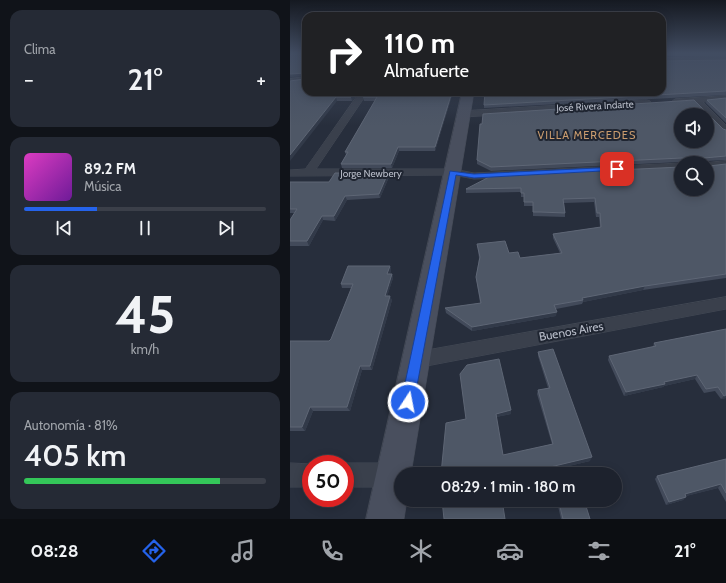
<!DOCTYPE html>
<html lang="es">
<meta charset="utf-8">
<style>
body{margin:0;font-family:Cabin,sans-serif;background:#252a35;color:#f1f3f6;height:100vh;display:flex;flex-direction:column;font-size:15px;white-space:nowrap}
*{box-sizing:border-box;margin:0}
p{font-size:13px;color:#a0a4aa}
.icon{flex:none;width:22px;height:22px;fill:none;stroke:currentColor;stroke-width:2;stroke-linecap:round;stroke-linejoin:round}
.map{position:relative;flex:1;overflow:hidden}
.side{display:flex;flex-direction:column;gap:10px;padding:10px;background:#101319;width:290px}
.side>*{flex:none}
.top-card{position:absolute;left:12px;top:12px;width:364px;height:84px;border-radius:12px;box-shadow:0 2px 10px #0003,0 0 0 1px #3b3f49;background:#202124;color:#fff;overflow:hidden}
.controls{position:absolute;left:384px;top:108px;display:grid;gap:8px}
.controls a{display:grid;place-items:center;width:40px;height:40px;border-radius:50%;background:#1d222d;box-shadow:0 2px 10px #0003,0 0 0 1px #3b3f49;font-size:20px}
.speed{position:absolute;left:12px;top:455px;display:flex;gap:8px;font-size:20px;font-weight:700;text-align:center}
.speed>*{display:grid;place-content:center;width:52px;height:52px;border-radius:50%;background:#1d222d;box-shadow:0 2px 10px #0003,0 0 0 1px #3b3f49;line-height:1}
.speed .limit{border:6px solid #d22;background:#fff;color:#111}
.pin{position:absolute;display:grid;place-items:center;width:34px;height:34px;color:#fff;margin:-17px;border-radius:8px;box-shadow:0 2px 6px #0006}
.me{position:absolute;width:44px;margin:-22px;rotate:11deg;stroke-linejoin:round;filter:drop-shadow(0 0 3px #0008)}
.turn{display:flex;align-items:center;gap:14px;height:84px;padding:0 16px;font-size:18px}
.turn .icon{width:52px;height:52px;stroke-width:2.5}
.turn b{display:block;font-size:28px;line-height:34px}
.big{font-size:30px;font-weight:600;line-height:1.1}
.side .widget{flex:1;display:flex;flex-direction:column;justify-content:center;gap:6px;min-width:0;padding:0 14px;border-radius:12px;background:#252a35}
.side .dial{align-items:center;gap:0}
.dial b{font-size:52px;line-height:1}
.song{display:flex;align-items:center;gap:12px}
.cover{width:48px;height:48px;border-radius:6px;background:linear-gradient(135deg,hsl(310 70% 55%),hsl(280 70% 35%))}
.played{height:4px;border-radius:2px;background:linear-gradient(90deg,#2563eb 30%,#3b3f49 30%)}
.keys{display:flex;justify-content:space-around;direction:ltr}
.heat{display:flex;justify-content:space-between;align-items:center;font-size:22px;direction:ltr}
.charge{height:6px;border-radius:3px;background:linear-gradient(90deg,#34c759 81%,#3b3f49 0)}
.trip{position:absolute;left:104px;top:467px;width:228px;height:40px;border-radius:20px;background:#1d222d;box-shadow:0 2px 10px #0003,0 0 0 1px #3b3f49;font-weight:600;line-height:40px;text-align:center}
.tabs{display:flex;height:64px;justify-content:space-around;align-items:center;background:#0c0e12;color:#a0a4aa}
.tabs .icon{width:28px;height:28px}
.tabs .selected{color:#2563eb}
.tabs b{font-size:18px;color:#f1f3f6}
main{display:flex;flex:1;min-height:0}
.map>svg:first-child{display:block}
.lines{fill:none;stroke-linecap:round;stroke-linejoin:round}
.street-casing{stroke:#434955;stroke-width:1}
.secondary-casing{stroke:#434955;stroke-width:1}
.street{fill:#3a404c;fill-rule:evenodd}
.secondary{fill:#494f5e;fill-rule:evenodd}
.wall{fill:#424a5a}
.shaded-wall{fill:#323a49}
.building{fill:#4e5766;stroke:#5e6675;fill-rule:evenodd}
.route{fill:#2563eb;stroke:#184099}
.labels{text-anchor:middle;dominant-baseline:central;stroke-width:4;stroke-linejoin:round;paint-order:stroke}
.far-street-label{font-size:10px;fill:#b6bbc7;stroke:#1f2531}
.far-neighbourhood-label{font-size:11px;letter-spacing:1px;fill:#ca9c6e;stroke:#1f2531}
.street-label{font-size:12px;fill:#b6bbc7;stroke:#1f2531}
</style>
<main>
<section class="side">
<div class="widget"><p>Clima</p>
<div class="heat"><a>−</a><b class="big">21°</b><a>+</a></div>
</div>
<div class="widget">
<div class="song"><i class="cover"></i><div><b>89.2 FM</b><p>Música</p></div></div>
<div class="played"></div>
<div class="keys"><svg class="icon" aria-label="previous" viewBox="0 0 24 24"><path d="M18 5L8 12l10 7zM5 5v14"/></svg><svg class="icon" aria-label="pause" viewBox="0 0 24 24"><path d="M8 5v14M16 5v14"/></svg><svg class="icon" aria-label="next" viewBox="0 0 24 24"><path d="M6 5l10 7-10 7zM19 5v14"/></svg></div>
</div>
<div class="widget dial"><b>45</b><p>km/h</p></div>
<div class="widget"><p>Autonomía · 81%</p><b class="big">405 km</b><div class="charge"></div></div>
</section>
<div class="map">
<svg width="436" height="519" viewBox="0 0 436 519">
<rect width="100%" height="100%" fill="#272e3c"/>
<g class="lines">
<g class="street-casing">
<g id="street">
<path d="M436,57V61L372,62V58Z"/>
<path d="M16,77V81L0,83V79Z"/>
<path d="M70,92H78L26,169H163L184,173L391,163H392H391V169L184,179L163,175L0,176V170L15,169Z"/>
<path d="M436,96V100L413,102L436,125V133L433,132L404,103L385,105L381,102L385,99Z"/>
<path d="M357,100L360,101L361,103L360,105L174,117L170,114L174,111Z"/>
<path d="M436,161V167L417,168V163H413Z"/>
<path d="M436,297V309L126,368L119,366L116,360L119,354L126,352Z"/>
<path d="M0,463L23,464H21V487H0Z"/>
<path d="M55,463H103L111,467L115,474H111V484L103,487H55V464H53Z"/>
</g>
</g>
<g class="secondary-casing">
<path id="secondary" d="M172,92H184L121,474H111V500H117L114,519H76Z"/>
</g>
<use href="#street" class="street"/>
<use href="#secondary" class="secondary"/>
</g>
<g class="wall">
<path d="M0,53L69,92L62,101H47L15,79L16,76Z"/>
<rect x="372" y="53" width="64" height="3"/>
<path d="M436,60V95L194,108V105L373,61Z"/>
<path d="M77,92H163L145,151H109L102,168H52L51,164L56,155L55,152L85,101H74L73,97Z"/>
<path d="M436,98V123L416,103L417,100Z"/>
<path d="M433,129L436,130V160L417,161L419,166L436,164V278L353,290L293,302L292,304L266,309V316L182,331L156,313L155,308L190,303L186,277L189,258L187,244L219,253L230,258L270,253L263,238V234L310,227L309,217H306L304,202L274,203L275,213V217L243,216V206H234V197H231V192L176,193V189L391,167L417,163H392L391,162L201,171L187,164V160Z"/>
<path d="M98,173L99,177L90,198L57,200L45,221L33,220L19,246H0V220L5,213H0V182H39Z"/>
<path d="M100,266L101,270L100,274H102L103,278L97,296L102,300L82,370H72L60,411H23L15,431H0V341H39L41,339L61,288H52L51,284Z"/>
<path d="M436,329V398L431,399L425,391L414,393L405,379L374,386L373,387L334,396L318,360L319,356L363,347L364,343Z"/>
<path d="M248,352L300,461L245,474H151L176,419L221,410V414L206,417L213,455L262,444L247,394L248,390L258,388L248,356Z"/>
<path d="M436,459V502L428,488L396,496L393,500L376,505L365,479L367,476Z"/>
<path d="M269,503L300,519H271L268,506Z"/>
</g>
<g class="shaded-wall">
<path d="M16,73V76L0,77V74Z"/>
<path d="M65,92H69L62,101L61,97Z"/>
<path d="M162,92H163L145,151V147Z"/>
<path d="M46,97L47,101L0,161V155Z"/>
<path d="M108,147L109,151L102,168L101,164Z"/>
<path d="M98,173L99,177L90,198L89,194Z"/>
<path d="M55,196L57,200L45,221L44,216Z"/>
<path d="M32,216L33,220L19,246L17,241Z"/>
<path d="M100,266L101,270L99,278L97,274Z"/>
<path d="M102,274L103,278L96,300L95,296Z"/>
<path d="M355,286L353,290L293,302V300L292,298Z"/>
<path d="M100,296L102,300L82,370L80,366Z"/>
<path d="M267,312L266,316L182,331V327Z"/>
<path d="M70,366L72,370L60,411L57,407Z"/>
<path d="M407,375L405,379L374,386L373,387L334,396L336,392L374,382Z"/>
<path d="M436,395V398L431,399L434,396Z"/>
<path d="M20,407L23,411L15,431L12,427Z"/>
<path d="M221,410V414L206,417V414Z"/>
<path d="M302,457L300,461L245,474H231Z"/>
<path d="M431,484L428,488L392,497L395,494Z"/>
<path d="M396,497L393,500L376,505L379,502Z"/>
</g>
<g class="building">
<path d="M0,53H16V73L0,74Z"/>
<path d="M372,53H409L373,54L372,56Z"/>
<path d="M372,60L373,61L436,60V91L194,105L195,92H372Z"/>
<path d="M16,73V92H65L61,97H46L0,155V81L15,79Z"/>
<path d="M77,92H162L145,147H108L101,164H51L58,152H55L87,97H73Z"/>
<path d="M436,98V118L417,100Z"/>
<path d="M404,100L433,129L436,130V156L414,158L413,159L417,161L419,166L436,164V274L355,286L292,298L293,300L264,305L267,312L182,327L155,308L191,303L186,277L190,257L187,244L215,241L219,253L228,252L230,258L272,253L263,234L311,227L310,213H307L305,198L273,199L275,213L250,212H243V202H234V193H231V188L176,189L201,176L391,167V189H417V163H394V159L392,158L201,167L187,160L190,124H192L193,114ZM391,115H417V141H391Z"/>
<path d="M45,173H98L89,194L55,196L44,216H32L17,241H0V220L7,209H0V182H39Z"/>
<path d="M58,266H100L97,274H102L95,296H100L80,366H70L57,407H20L12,427H0V341H39L41,339L63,284H51Z"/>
<path d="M436,329V395L434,396L428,387L416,389L407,375L374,382L375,384L336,392L319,356L366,346L364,343Z"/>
<path d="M263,349L302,457L231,474H151L156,423L176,419L170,374L177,365L209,359L221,410L206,414L213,455L263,444L248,390L260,388L248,352Z"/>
<path d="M436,459V493L431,484L395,494L396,497L379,502L367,476Z"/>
<path d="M152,500H212L215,519H154Z"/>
<path d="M281,500H294L300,519H273L269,503Z"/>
</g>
<linearGradient id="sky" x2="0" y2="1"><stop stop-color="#151921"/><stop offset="0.42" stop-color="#414c61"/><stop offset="1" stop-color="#414c61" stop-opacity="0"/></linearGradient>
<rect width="436" height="126" fill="url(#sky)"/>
<path class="route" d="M327,167H330V170L184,178L166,175L124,402L122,406L118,408L113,406L111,402L160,171L184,174Z"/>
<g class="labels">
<g class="far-street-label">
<text transform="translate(305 106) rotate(-3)">José Rivera Indarte</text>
<text x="81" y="173">Jorge Newbery</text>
</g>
<g class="far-neighbourhood-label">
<text x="297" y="135">VILLA MERCEDES</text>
</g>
<g class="street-label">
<text transform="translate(281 331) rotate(-10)">Buenos Aires</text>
</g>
</g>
</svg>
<div class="controls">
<a><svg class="icon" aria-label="sound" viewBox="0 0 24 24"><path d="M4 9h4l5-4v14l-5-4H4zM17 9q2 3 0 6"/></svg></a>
<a><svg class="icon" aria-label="search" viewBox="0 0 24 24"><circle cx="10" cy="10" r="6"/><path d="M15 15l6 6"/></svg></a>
</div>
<div class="speed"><div class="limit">50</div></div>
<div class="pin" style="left:327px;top:169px;background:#d93025"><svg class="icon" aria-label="arrive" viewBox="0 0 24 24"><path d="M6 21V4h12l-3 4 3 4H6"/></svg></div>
<svg class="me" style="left:118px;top:402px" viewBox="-20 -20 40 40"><circle r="17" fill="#2563eb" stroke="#fff" stroke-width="3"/><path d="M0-11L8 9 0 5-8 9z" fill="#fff"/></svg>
<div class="trip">08:29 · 1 min · 180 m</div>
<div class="top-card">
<div class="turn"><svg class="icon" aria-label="right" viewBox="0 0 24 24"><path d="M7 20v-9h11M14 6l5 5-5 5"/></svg><div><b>110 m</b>Almafuerte</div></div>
</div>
</div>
</main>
<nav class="tabs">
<b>08:28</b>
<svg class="icon selected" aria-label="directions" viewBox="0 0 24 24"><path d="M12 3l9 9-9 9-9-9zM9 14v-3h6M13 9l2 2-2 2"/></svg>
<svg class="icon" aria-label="music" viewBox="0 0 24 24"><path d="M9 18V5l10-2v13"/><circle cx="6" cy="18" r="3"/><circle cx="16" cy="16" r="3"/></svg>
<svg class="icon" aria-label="phone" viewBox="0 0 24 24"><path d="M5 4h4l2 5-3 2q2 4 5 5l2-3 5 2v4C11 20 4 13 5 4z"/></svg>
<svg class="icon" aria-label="climate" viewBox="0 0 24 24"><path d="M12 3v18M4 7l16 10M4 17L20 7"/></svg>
<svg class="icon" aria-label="car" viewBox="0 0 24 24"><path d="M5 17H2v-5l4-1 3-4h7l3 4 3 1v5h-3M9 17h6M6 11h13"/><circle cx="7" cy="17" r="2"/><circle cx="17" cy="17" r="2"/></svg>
<svg class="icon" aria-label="filters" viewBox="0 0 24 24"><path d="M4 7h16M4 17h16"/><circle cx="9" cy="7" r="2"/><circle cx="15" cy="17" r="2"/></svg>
<b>21°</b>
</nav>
